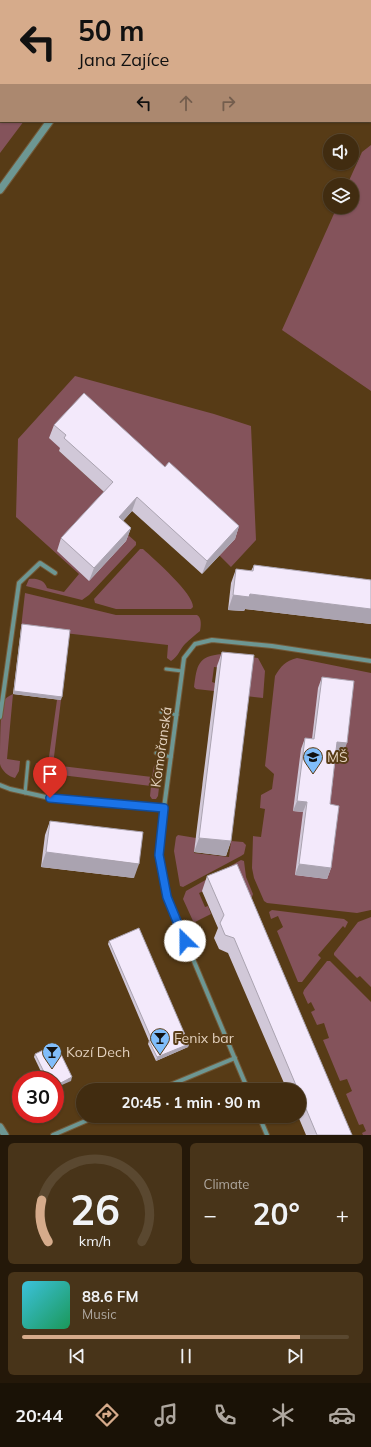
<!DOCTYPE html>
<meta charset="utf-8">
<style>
body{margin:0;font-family:Mulish,sans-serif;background:#483419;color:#f1f3f6;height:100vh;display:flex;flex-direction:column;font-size:15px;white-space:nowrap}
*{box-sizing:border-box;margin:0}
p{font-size:13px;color:#aea79f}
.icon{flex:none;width:22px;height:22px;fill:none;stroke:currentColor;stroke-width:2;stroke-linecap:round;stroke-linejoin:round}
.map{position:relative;height:1135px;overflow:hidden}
.side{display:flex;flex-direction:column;gap:8px;padding:8px;background:#241809;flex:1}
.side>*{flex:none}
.top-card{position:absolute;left:0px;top:0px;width:371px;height:122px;box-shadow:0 1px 3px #0004,0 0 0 1px #5a4830;background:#d6ab8b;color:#111;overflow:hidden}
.fabs{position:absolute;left:323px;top:134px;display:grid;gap:8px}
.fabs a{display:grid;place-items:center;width:36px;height:36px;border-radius:50%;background:#412c10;box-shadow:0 1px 3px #0004,0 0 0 1px #5a4830;font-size:20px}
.speed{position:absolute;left:12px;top:1071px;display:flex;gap:8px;font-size:20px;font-weight:700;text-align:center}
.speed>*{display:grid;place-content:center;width:52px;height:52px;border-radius:50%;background:#412c10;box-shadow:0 1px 3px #0004,0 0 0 1px #5a4830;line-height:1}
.speed .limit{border:6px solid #d22;background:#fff;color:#111}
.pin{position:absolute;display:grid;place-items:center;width:34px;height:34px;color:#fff;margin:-41px -17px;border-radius:50% 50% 50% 0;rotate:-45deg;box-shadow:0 0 4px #0007}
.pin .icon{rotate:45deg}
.me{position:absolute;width:44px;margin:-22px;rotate:337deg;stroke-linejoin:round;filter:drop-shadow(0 0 3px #0008)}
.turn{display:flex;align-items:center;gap:14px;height:84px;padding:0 12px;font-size:18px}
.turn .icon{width:52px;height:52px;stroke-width:2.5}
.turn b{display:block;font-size:28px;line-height:34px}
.lanes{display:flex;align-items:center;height:38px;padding:0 12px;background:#0003;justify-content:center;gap:20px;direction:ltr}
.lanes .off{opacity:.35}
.big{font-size:30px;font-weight:700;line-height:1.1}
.side .widget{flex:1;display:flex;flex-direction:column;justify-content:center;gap:6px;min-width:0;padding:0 14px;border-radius:6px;background:#483419}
.side .dial{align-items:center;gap:0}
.dial svg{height:104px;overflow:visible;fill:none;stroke:#5a4830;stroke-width:7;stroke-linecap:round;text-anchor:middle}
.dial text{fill:#f1f3f6;stroke:none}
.song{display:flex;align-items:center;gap:12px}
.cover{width:48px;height:48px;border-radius:6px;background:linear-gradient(135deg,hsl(190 70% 55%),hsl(150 70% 35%))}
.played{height:4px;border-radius:2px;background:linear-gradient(90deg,#d6ab8b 85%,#5a4830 85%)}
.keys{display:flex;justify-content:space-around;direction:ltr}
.heat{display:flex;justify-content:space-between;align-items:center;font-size:22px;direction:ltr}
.side .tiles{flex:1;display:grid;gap:8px;grid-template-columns:1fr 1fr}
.widget:last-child{grid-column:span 2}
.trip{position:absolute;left:76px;top:1083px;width:230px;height:40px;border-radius:20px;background:#412c10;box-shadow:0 1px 3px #0004,0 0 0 1px #5a4830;font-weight:700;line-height:40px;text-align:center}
.menu{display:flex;height:64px;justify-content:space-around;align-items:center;background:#1a1206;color:#aea79f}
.menu .icon{width:28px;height:28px}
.menu .current{color:#d6ab8b}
.menu b{font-size:18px;color:#f1f3f6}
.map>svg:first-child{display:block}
.green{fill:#84535b}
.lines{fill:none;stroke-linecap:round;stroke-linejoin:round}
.service-casing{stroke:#735938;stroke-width:5}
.minor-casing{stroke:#735938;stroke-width:6}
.tertiary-casing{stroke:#735938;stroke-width:9}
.service{stroke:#6d9793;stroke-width:3}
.minor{stroke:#6d9793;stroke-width:4}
.tertiary{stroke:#6d9793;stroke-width:7}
.wall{fill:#d1c8d8}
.shaded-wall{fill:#aaa3b0}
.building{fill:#f3e9fb;stroke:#aaa3b0}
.route-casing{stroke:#114b97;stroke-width:10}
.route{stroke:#1a73e8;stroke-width:7}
.labels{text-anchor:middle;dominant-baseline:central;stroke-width:4;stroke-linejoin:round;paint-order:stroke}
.street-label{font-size:14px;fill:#e3d1be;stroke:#573b16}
.poi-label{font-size:14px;fill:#e3d1be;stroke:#573b16;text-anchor:start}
</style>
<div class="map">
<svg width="371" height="1135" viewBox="0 0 371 1135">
<rect width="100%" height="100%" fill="#573b16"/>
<g class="green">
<path d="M0,0L42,1H1V121H24L0,153Z"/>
<path d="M371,145V391L282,330L337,207H352V185H347L362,152Z"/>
<path d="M75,376L214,414L251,426L256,540L231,567L219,555L61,449L59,451L117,504L118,526L136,542V545L89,595L82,600L26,586L29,579C36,578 45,580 47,588L64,592L79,574L16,517L18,439Z"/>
<path d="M140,549H143C154,559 194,594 193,607L191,609H116L95,603L94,599Z"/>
<path d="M25,593L116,615H197C202,618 201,626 200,631C195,635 190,639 185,644C180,649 178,657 171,661L167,658L168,645L21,628Z"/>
<path d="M222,654L258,658L265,671L263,698L246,696L248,671L214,667L212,682L215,683L214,691L196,689L194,687C197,666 197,656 222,654Z"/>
<path d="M297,658L371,673V910L357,913L267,903L264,901L254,878L252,868L253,836L261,837L265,809L260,808L261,795L272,789L274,774L265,766L275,676C281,666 285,661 297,658Z"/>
<path d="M13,694L7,759L20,761L19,771L15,778C9,777 1,770 0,764C0,756 0,708 3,702C5,698 9,696 13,694Z"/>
<path d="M57,700H61L53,765L152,777L154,766L157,764L159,765L161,771L158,796L156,799H152L150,796L151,786L53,774L49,786C33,791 34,773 36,763L48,764Z"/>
<path d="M178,835L196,838L194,853L229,857L231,841L243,842L246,845L244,854L241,856L183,887L180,886L174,851L176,837Z"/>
<path d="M241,860L244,861L246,877L253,894L252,897L241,902L231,879L199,893L205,907L208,906L211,914L195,922L193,921L183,899L186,891Z"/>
<path d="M272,910L344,919L348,922L345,928L343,926L318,955L321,958L302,982H298L277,931L283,927L278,916L271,919L269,912Z"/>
<path d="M371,917V987L360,976L357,978L334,955V953L358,922Z"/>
<path d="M327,961H330L371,1002V1135H363L362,1133L366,1131L363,1124L359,1125L346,1094L352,1091L347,1079L340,1081L323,1040L329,1038L324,1023L317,1025L311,1012L315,1010L311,1002L308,1004L303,993L304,990Z"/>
</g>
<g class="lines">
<g class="service-casing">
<g id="service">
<path d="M370,47L371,43"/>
<path d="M166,669L182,671"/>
<path d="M161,712L177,715"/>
<path d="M156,753L171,757"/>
<path d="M25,793L28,762"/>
</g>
</g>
<g class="minor-casing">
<g id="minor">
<path d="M87,0L90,1"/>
<path d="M370,49H371"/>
<path d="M0,717L19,583L40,563L55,573"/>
<path d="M0,785L10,789L50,798L164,808"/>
<path d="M158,1090L235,1058"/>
<path d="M248,1090L167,897L159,855L164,808L184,658L195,644L212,640L272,646L371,661"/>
<path d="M259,1116L267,1135"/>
<path d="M53,1135L97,1116"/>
</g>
</g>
<g class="tertiary-casing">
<g id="tertiary">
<path d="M153,0L154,1"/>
<path d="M99,1V0"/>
<path d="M0,190L50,121"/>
<path d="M0,1127L5,1135"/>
</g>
</g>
<use href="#service" class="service"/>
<use href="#minor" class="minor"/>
<use href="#tertiary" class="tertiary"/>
</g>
<g class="wall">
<path d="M54,425L165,467L239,526L235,539L202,574L132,511L123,521L131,528L126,541L89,581L57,551L61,538L104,492L59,451L60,448L49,438Z"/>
<path d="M254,565L371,580V624L245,609L244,611L228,610L231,583L236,569L251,571Z"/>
<path d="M22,624L61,700L13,694L21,628Z"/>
<path d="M222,652L231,841L226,856L194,852L217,666Z"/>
<path d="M322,677L343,754L336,753L330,804L331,868L327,879L295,875L303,812L293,811L301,749L305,738L312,739L318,688Z"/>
<path d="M50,821L134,878L41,867L45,835Z"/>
<path d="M207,876L352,1135H306L298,1116H299V1090H287L228,953L219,949L214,938L218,928L202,891Z"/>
<path d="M109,941L189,1044L188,1047L156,1061L148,1044L149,1041L108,944Z"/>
<path d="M35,1054L71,1081L45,1080L34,1057Z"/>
</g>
<g class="shaded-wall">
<path d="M137,497L132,511L114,531L119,517Z"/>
<path d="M239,526L235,539L202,574L207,561Z"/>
<path d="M131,528L126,541L89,581L94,568Z"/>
<path d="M250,594L371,609V624L245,609L244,611L228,610L233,595Z"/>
<path d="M14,691L62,697L61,700L13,694Z"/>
<path d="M337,742L347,743L343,754L334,753Z"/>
<path d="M297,801L307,802L303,812L293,811Z"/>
<path d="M199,838L231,841L226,856L194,852Z"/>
<path d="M46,852L139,864L134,878L41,867Z"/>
<path d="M299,864L331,868L327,879L295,875Z"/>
<path d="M189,1044L188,1047L156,1061L157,1057Z"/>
<path d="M72,1077L71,1081L55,1088V1086Z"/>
</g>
<g class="building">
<path d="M84,393L165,467L169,462L239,526L207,561L137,497L119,517L131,528L94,568L61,538L113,482L64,438L66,435L54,425Z"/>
<path d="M254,565L371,580V609L250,594L249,597L233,595L236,569L253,571Z"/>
<path d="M22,624L70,630L62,697L14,691Z"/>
<path d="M222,652L254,655L231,841L199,838Z"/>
<path d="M322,677L354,681L347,743L337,742L330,804L339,806L331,868L299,864L307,802L297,801L305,738L314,739Z"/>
<path d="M50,821L143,832L139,864L46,852Z"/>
<path d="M237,864L352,1135H317L299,1092V1090H298L234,938L225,935L220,923L224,915L207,876Z"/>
<path d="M139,928L189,1044L157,1057L149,1041L152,1040L109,941Z"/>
<path d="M56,1044L72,1077L55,1086V1080H48L35,1054Z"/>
</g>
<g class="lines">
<g class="route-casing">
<path id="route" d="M50,798L164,808L159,855L167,897L185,941"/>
</g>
<use href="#route" class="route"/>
</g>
<defs>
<g id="school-pin" transform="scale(1)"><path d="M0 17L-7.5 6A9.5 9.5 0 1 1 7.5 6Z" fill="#80bdfa" stroke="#573b16"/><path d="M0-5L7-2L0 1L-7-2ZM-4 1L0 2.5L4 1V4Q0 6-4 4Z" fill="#111"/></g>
<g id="bar-pin" transform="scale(1)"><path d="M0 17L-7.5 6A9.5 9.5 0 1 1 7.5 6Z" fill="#80bdfa" stroke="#573b16"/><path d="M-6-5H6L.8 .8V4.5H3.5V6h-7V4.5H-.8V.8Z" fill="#111"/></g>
</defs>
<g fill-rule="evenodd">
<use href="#school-pin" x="313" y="757"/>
<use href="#bar-pin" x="160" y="1038"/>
<use href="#bar-pin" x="52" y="1052"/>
</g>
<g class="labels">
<g class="street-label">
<text transform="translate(161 747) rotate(-82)">Komořanská</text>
</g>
<g class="poi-label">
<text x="327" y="757">MŠ</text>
<text x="174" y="1038">Fenix bar</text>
<text x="66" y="1052">Kozí Dech</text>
</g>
</g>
</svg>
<div class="fabs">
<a><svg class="icon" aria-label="sound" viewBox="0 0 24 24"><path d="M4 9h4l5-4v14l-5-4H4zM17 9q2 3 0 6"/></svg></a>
<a><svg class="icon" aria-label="layers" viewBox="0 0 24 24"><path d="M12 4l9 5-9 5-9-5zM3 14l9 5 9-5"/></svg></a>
</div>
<div class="speed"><div class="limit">30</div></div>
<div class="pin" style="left:50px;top:798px;background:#d93025"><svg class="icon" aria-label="arrive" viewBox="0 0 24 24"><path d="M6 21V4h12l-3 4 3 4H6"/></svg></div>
<svg class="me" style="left:185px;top:941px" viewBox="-20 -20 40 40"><circle r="19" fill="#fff"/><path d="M0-13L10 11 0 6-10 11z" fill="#1a73e8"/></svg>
<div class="trip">20:45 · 1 min · 90 m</div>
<div class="top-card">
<div class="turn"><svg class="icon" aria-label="left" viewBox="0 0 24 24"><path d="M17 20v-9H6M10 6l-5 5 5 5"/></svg><div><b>50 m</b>Jana Zajíce</div></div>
<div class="lanes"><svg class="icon" aria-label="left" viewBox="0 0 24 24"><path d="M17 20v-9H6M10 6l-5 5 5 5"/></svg><svg class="icon off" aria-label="ahead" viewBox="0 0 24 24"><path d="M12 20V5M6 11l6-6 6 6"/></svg><svg class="icon off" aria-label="right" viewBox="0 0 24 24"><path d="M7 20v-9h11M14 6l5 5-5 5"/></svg></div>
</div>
</div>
<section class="side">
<div class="tiles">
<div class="widget dial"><svg viewBox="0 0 100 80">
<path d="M14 69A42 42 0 1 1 86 69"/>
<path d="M14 69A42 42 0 0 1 9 37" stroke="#d6ab8b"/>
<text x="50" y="56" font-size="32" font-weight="700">26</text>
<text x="50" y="72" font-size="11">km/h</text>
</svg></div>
<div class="widget"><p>Climate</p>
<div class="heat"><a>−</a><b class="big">20°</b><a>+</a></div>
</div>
<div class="widget">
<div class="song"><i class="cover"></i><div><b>88.6 FM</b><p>Music</p></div></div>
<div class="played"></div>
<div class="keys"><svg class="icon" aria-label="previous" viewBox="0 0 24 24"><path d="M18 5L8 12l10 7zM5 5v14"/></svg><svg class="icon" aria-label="pause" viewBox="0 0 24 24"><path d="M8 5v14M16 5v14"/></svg><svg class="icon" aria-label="next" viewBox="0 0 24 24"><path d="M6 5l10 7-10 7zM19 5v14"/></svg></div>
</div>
</div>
</section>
<nav class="menu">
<b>20:44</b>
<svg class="icon current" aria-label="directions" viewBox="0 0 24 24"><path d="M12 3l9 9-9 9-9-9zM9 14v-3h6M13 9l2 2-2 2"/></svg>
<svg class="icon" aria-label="music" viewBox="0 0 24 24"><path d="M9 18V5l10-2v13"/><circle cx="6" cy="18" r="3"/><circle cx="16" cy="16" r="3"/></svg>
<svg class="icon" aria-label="phone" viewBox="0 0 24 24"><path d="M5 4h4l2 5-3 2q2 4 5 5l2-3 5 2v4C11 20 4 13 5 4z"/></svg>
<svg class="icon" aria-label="climate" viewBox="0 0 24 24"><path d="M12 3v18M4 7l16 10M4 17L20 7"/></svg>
<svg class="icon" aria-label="car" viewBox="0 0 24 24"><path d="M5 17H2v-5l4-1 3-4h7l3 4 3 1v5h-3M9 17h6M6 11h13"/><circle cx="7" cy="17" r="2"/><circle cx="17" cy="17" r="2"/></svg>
</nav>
